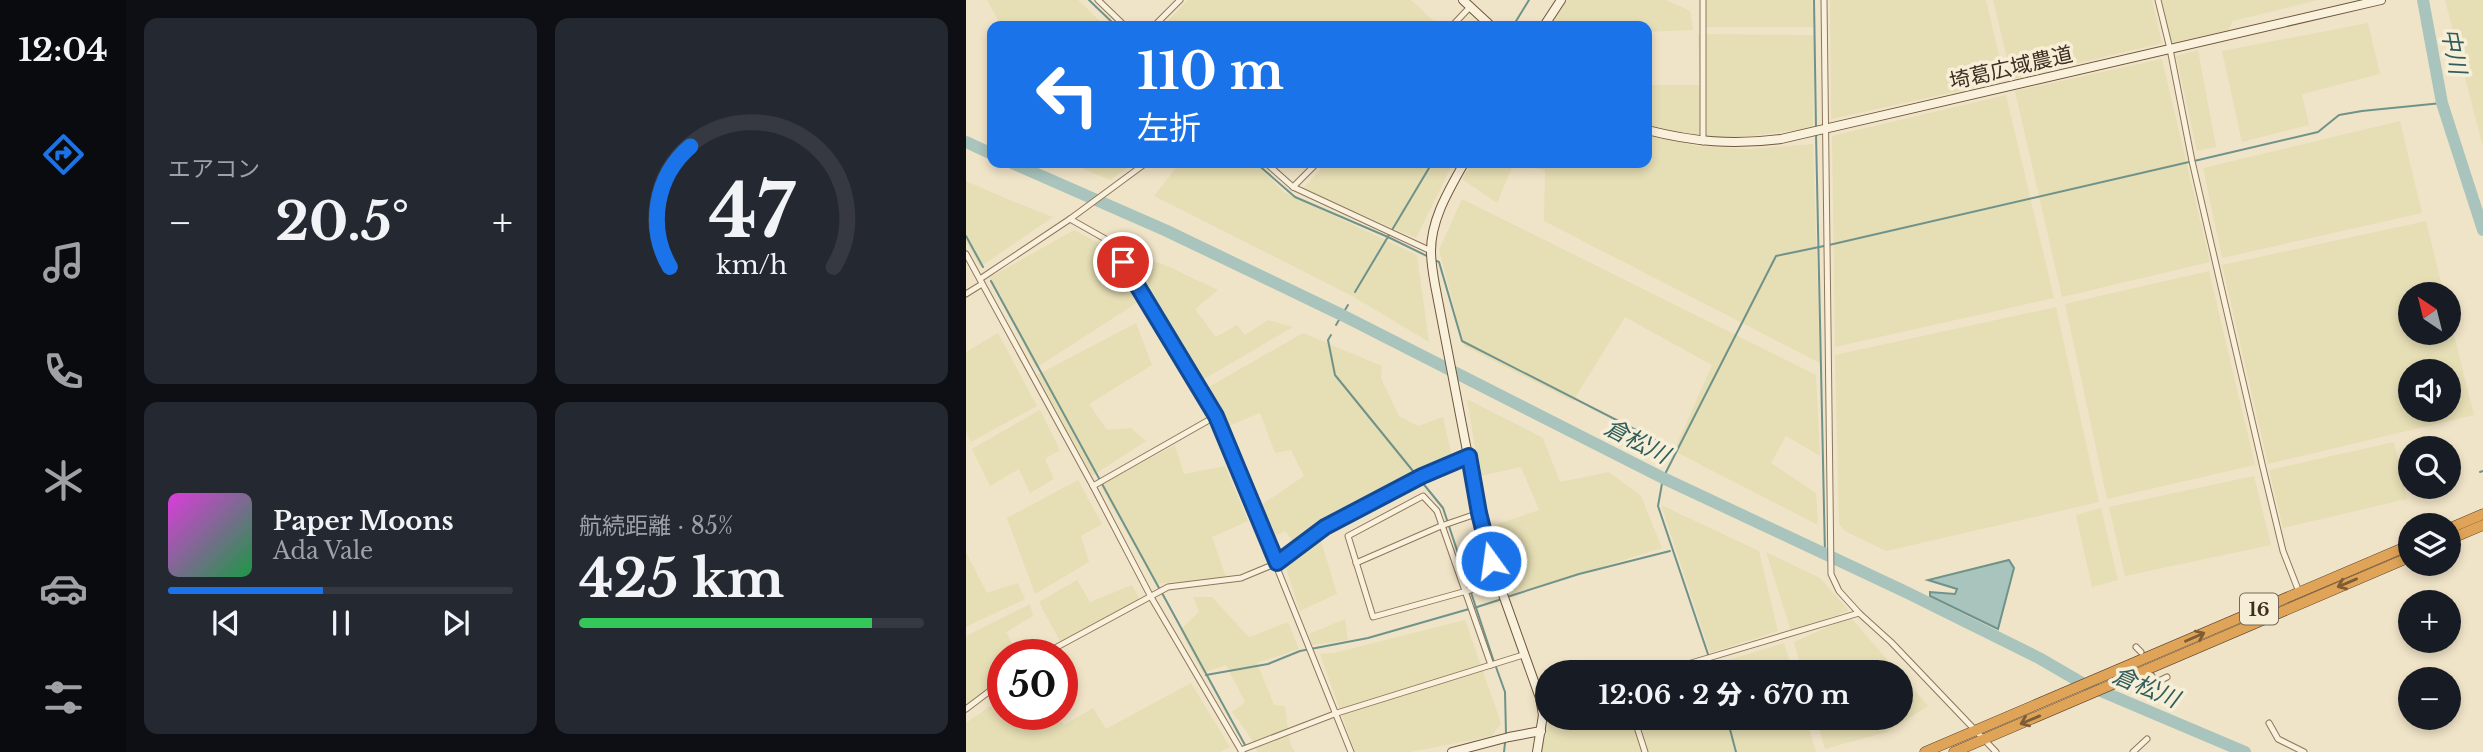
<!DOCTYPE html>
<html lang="ja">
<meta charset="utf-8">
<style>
body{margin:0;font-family:"Libre Baskerville","Noto Sans JP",serif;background:#242831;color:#f1f3f6;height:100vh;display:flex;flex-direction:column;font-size:26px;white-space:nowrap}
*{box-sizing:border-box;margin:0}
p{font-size:23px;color:#9ea1a6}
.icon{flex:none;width:38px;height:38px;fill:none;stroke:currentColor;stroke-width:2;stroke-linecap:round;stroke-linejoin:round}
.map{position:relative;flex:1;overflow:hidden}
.sheet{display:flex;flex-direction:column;gap:18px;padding:18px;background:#0d0f14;width:840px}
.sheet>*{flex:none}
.guide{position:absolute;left:21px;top:21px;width:665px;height:147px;border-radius:14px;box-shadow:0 4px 10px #0003;background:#1a73e8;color:#fff;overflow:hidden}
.needle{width:46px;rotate:325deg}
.buttons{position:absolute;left:1432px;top:282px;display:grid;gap:14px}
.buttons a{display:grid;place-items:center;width:63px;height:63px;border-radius:50%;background:#171b24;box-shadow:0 4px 10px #0003;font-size:35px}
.speed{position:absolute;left:21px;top:639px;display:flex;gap:14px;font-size:35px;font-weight:700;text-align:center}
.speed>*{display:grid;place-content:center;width:91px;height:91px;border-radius:50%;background:#171b24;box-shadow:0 4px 10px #0003;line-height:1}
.speed .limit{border:10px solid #d22;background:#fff;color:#111}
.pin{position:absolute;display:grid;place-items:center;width:60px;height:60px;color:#fff;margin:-30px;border:4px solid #fff;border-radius:50%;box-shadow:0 2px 7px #0007}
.me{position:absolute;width:77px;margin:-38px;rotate:346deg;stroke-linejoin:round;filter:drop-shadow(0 0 5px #0008)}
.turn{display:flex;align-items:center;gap:24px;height:147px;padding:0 35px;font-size:32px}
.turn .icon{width:91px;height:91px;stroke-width:2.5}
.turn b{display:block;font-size:49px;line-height:60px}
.big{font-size:52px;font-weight:800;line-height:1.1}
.sheet .widget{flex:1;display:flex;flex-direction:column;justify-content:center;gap:10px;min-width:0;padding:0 24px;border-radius:14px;background:#242831}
.sheet .dial{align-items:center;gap:0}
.dial svg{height:182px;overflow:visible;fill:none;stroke:#363941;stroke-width:7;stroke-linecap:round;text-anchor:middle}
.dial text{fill:#f1f3f6;stroke:none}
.song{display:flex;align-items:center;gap:21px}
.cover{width:84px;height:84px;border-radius:10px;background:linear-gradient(135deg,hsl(300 70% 55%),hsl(140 70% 35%))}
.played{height:7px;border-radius:4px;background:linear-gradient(90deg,#1a73e8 45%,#363941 45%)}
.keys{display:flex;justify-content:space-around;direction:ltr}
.heat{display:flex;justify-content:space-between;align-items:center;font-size:38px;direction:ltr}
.charge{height:10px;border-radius:5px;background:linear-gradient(90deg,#34c759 85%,#363941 0)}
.sheet .tiles{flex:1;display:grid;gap:18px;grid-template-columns:repeat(2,1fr)}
.trip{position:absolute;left:569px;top:660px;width:378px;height:70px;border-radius:35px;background:#171b24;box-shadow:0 4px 10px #0003;font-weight:800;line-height:70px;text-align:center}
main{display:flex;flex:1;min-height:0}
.dock{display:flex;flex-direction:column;width:126px;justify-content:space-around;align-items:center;background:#090b0e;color:#9ea1a6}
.dock .icon{width:49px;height:49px}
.dock .selected{color:#1a73e8}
.dock b{font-size:32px;color:#f1f3f6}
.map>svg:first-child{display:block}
.farmland{fill:#e6deb5;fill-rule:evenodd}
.water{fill:#a9c4bc;stroke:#6f938a;stroke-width:2}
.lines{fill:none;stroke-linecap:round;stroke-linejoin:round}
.stream{stroke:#6f938a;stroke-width:2}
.river{stroke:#a9c4bc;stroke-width:12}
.street-casing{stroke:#8d765c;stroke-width:7}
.secondary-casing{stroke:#6f573f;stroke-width:10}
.highway-casing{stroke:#5b4430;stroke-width:11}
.street{stroke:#faf1dc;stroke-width:5}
.secondary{stroke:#faf1dc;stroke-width:8}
.highway{stroke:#e0a458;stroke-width:10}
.oneway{stroke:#7e5d36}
.route-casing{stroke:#114b97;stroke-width:18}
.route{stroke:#1a73e8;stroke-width:12}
.labels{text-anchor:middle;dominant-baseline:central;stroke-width:7;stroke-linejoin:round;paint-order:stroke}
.shield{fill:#f7eed8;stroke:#756857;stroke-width:2}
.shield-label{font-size:19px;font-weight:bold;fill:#3d2e20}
.street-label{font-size:21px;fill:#3d2e20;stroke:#f7eed8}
.water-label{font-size:23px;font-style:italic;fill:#2f5d5a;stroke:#f7eed8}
</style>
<main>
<nav class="dock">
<b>12:04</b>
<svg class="icon selected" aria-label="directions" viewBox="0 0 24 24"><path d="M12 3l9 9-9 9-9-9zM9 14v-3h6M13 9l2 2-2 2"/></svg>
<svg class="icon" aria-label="music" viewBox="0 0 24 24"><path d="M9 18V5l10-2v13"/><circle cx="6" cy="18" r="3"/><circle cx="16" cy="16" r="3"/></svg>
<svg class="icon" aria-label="phone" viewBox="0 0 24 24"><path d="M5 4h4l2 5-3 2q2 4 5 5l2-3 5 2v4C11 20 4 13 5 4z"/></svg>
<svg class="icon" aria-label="climate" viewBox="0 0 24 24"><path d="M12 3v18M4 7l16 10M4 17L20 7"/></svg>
<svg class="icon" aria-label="car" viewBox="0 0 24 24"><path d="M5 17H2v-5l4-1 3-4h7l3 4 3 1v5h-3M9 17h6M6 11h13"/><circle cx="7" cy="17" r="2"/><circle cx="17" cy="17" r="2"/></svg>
<svg class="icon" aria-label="filters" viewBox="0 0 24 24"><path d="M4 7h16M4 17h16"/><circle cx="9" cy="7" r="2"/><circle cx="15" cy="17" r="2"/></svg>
</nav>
<section class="sheet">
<div class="tiles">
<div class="widget"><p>エアコン</p>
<div class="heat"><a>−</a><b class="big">20.5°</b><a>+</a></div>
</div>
<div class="widget dial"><svg viewBox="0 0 100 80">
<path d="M14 69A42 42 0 1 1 86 69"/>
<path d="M14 69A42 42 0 0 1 23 16" stroke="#1a73e8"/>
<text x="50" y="56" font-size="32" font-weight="700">47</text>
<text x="50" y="72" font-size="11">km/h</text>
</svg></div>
<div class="widget">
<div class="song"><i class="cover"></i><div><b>Paper Moons</b><p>Ada Vale</p></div></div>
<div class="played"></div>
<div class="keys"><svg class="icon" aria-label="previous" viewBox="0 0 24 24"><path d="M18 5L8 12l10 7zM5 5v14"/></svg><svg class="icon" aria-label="pause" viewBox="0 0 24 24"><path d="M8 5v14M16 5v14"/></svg><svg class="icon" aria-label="next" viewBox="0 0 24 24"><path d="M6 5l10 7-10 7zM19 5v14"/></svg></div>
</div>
<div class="widget"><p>航続距離 · 85%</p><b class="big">425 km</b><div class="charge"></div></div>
</div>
</section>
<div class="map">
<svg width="1517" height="752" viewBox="0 0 1517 752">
<rect width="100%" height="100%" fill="#f0e4c8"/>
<g class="farmland">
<path d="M21,0H112L139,26H35Z"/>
<path d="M222,0H445L473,26H197Z"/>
<path d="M601,0H700L724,11L727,30L681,32V26H583Z"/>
<path d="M734,0H846L848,27H735Z"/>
<path d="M864,0H1020L1039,81L865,119Z"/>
<path d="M1027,0H1186L1196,43L1046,79Z"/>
<path d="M1196,0H1352L1267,21L1262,30L1205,43Z"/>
<path d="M1479,0H1517V147Z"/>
<path d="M1402,23L1414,74L1336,94L1343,125L1276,142L1256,51Z"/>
<path d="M732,34L849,35L847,128L777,137H726L681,126V85H734Z"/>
<path d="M1232,50L1250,147L1231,151L1210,56Z"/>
<path d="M1196,59L1244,262L1096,297L1049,91Z"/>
<path d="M1040,95L1088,298L869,347L866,136Z"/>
<path d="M1434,121L1456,213L1256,258L1237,168Z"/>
<path d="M681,135L730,146L781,149L847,144L854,363L578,221L579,170L547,165L531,203L496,179L506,163H681Z"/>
<path d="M103,163H169L144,180Z"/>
<path d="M214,163H289L318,192L451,255L463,342L388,297L188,196Z"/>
<path d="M360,163H487L450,238L337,189Z"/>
<path d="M0,181L48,202L87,217L14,267L0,241Z"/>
<path d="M496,199L850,375L854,456L820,436L805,463L850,493L852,525L708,451L746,365L659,317L607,401L498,346L473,250Z"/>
<path d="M1460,221L1478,294H1444V332H1482V311L1508,415L1302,464L1256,265ZM1444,371H1482V410H1444Z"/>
<path d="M108,230L134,244L172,302L70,368L23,278Z"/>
<path d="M154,251L199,265L252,290L229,309L250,337L271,325L279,335L302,320L327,327L233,382Z"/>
<path d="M1243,271L1289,465L1141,499L1099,304Z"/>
<path d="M1090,307L1133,502L920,551L879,531L873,524L869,355Z"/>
<path d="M170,323L186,365L123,404L141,430L165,428L180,441L126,476L71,375Z"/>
<path d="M32,333L71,406L5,442L0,431V352Z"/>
<path d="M337,333L416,366L415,378L433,416L452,426L477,417L486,456L371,511L329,544L319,531L306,537L295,505L338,476L325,450L309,453L294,413L258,428L234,392Z"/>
<path d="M501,399L577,438L594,482L643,472L675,496L696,548L539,597L518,529L573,510L555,467L514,476Z"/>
<path d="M74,410L94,450L79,459L88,479L64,493L53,469L24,486L6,449Z"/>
<path d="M1428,442L1441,499L1317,528L1303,470Z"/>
<path d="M209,445L218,474L259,466L282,521L246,537L260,577L190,584L134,485Z"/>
<path d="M1288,476L1305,545L1159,576L1143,507Z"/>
<path d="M112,480L136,524L115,536L123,562L69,594L41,518Z"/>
<path d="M695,505L793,551L812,631L744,653Z"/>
<path d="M1135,508L1152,580L1126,587L1110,515Z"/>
<path d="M355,541L371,594L334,611L319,565Z"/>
<path d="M0,552L21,593L52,583L59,599L0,627Z"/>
<path d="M800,552L854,578L883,611L825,631Z"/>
<path d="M111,580L124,602L166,585L174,600L95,643L73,602Z"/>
<path d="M227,597H246L283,637L322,622L333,649L291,663L308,705L319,706L324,744L329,752H291L287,741L266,712L279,702L260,665L237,673L214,630L233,612Z"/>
<path d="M64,604L67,616L40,632L52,654H37V679L0,708V636Z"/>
<path d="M884,617L932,672H836L828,642Z"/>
<path d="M379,619L382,640L346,645L343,634Z"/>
<path d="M499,620L535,723L526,736L445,752H389L354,654L368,653Z"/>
<path d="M818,643L827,672H722Z"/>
<path d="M935,675L962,706L921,732L859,749L850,718H934Z"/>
<path d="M225,683L264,747L254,752H0V723L37,697V714H89L98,725L127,708L140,729Z"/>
<path d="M581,705V718H840L850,752H575L582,720L577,706Z"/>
</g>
<path class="water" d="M1043,560L1048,568L1032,629L964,596V592L989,594L991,589L962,580Z"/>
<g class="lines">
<g class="stream">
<path d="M123,0L150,26"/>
<path d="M848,0L850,128"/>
<path d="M547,26L563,0"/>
<path d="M850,134L859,555"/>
<path d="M1228,161L1352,132L1373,115L1396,111L1476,103"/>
<path d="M290,163L329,197L422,237L463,257"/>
<path d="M0,236L17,267"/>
<path d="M863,245L1223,162"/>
<path d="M468,260L473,262L496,341L709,450"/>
<path d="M25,281L193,588"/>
<path d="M389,292L466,163"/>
<path d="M370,325L382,305"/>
<path d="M365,335L362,340L369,375L477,508L528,662"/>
<path d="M1514,472L1517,471"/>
<path d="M196,593L279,745"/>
<path d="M541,597L613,574L704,551"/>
<path d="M508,608L536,599"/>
<path d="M530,667L539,692L540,734"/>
<path d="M748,672L692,506L697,478L810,256L858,246"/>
<path d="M240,675L302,664L334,651L402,638L503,609"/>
<path d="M761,718L770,752"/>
<path d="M538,752L539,743"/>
</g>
<g class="river">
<path d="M1457,0L1476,103L1517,230"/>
<path d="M0,142L26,154"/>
<path d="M46,163L201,231L376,315L697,478L942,593L1073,658L1116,683L1279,752"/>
</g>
<g class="street-casing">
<g id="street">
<path d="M132,0L159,26"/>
<path d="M737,0V142"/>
<path d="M858,0L865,574L873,591L893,613L925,642L1030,752"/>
<path d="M1192,0L1204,49L1226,161L1297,468L1317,551L1333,592"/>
<path d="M188,26L214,0"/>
<path d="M486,26L504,7"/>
<path d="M300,163L327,187L465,251"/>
<path d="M327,187L351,163"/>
<path d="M104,219L143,241L250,416L385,752"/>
<path d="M0,254L127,486L185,597L276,752"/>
<path d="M14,279L104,219L180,163"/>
<path d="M0,294L16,284"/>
<path d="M127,486L250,416"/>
<path d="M390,563L475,526L513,513"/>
<path d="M1170,647L1175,652"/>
<path d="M78,654L202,587L275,578L311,563L359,527L456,476L503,456"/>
<path d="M525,665L471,511L457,496L382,536L407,617L533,582"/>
<path d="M695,672L893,613"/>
<path d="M1186,676L1189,683L1201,677"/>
<path d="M0,709L37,681"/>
<path d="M668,718L679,752"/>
<path d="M1303,723L1312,739L1338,752"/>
<path d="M275,750L371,713L557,655"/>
<path d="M1167,752L1181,739"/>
</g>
</g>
<g class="secondary-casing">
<g id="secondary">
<path d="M497,0L525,26"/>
<path d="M578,26L595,0"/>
<path d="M681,130C728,142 767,145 815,139L1415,0"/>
<path d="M498,163C483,190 465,219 465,251C465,262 467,274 469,285L513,513L525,561L574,698L577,715L571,752"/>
<path d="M486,752L543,737L575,731"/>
</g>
</g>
<g class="highway-casing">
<g id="highway">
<path d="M1482,529L1517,514"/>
<path d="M1482,540L1517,525"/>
<path d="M959,752L1444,545"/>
<path d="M988,752L1444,557"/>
</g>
</g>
<use href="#street" class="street"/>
<use href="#secondary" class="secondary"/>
<use href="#highway" class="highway"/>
</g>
<defs><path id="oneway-shaft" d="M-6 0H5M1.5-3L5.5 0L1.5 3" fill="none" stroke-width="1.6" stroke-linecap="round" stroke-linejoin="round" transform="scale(1.75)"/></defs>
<g class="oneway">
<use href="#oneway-shaft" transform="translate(1381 583) rotate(157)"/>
<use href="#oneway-shaft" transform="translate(1229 637) rotate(-24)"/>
<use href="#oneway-shaft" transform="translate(1064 720) rotate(157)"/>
</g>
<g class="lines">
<g class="route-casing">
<path id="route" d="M157,262L250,416L311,563L359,527L456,476L503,456L513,513L525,561"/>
</g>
<use href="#route" class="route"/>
</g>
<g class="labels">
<rect class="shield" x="1274" y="593.5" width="38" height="31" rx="5"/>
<g class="shield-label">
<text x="1293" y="609">16</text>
</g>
<g class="street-label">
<text transform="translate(1045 68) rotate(-13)">埼葛広域農道</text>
</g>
<g class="water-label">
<text transform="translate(1488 51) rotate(79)">中川</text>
<text transform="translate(671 441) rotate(27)">倉松川</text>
<text transform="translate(1180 687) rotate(23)">倉松川</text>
</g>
</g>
</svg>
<div class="buttons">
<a><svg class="needle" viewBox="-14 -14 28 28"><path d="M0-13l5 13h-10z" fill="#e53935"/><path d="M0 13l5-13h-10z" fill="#9ea1a6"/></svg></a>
<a><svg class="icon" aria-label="sound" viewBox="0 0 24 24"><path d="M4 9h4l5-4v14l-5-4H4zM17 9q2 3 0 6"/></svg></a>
<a><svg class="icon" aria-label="search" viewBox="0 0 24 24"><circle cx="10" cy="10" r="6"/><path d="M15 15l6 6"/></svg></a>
<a><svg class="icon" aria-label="layers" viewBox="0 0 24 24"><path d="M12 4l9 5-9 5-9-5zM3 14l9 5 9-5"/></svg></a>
<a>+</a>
<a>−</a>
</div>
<div class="speed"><div class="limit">50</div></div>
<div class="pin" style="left:157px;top:262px;background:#d93025"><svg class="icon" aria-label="arrive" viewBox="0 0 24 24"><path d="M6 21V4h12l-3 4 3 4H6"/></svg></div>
<svg class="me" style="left:525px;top:561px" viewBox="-20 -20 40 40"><circle r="17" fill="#1a73e8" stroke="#fff" stroke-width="3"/><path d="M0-11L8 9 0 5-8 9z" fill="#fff"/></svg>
<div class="trip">12:06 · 2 分 · 670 m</div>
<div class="guide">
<div class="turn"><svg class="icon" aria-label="left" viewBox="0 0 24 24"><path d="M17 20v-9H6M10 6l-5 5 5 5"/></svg><div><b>110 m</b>左折</div></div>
</div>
</div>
</main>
